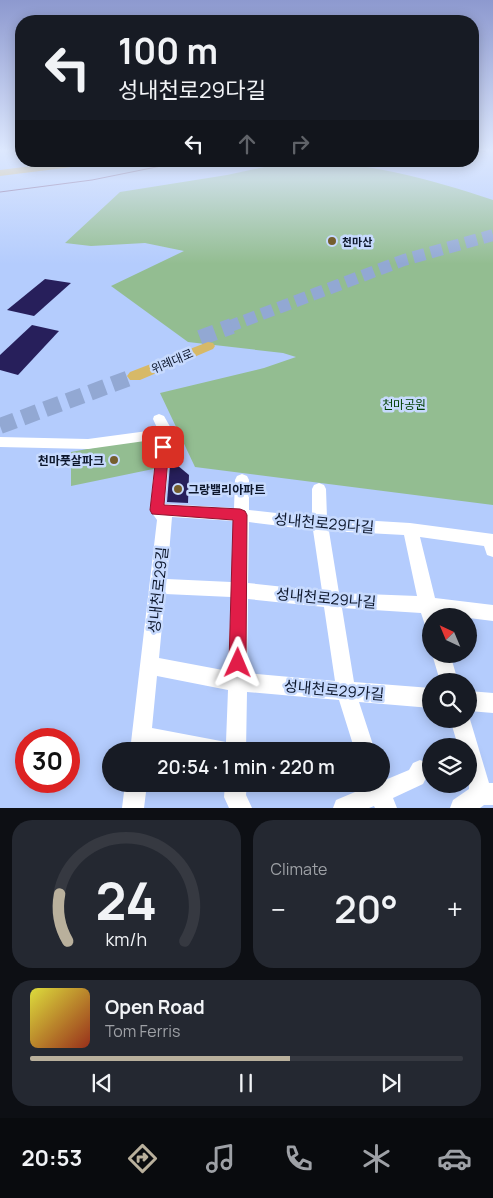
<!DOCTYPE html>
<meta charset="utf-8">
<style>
body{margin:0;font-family:Manrope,"Noto Sans KR",sans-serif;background:#242831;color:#f1f3f6;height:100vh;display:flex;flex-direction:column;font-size:19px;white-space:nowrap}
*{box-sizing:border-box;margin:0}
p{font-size:16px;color:#9ea1a6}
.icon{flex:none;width:28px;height:28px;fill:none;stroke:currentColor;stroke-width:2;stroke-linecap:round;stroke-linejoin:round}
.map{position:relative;height:808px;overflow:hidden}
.panel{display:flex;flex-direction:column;gap:12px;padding:12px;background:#0d0f14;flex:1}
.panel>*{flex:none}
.top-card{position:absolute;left:15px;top:15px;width:464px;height:152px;border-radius:20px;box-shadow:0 2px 12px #0003;background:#171b24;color:#f1f3f6;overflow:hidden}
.needle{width:32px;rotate:316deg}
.buttons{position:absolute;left:422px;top:608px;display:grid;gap:10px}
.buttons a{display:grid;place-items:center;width:55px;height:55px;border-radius:50%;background:#171b24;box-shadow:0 2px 12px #0003;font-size:25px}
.speed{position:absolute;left:15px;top:728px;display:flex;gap:10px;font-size:25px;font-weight:700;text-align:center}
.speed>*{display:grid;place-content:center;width:65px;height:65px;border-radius:50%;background:#171b24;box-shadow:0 2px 12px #0003;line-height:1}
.speed .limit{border:8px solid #d22;background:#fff;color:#111}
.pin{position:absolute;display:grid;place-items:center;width:42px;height:42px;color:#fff;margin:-21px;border-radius:10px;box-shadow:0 2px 8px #0006}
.me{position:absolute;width:55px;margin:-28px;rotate:1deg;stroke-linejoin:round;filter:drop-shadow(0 0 4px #0008)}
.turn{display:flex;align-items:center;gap:18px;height:105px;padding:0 20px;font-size:22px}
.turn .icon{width:65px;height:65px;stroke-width:2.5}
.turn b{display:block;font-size:35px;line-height:42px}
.lanes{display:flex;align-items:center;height:48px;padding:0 20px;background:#0003;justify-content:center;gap:25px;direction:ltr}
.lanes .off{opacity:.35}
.big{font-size:38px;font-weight:600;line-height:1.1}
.panel .tile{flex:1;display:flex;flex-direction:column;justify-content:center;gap:8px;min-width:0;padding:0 18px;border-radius:20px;background:#242831}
.panel .dial{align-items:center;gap:0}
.dial svg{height:130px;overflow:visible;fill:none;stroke:#363941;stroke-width:7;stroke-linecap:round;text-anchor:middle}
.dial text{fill:#f1f3f6;stroke:none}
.song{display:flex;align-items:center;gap:15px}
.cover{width:60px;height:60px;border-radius:8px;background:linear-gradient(135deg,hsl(60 70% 55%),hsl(10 70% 35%))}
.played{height:5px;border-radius:2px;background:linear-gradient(90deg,#b9b09c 60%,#363941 60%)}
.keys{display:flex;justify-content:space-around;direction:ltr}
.heat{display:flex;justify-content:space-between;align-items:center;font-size:28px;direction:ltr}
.panel .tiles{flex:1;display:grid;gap:12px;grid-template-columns:1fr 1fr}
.tile:last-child{grid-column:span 2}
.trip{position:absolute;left:102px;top:742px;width:288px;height:50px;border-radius:25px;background:#171b24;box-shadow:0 2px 12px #0003;font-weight:600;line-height:50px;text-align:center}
.tab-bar{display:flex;height:80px;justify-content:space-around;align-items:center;background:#090b0e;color:#9ea1a6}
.tab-bar .icon{width:35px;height:35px}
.tab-bar .selected{color:#b9b09c}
.tab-bar b{font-size:22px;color:#f1f3f6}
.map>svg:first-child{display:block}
.green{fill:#93bd91}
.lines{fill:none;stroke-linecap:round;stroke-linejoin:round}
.stream{stroke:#775584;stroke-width:1}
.building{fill:#271f5b}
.major-tunnel-far1{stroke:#92a8d3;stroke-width:12;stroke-dasharray:12 6;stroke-linecap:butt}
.major-tunnel{stroke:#92a8d3;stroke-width:16;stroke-dasharray:16 8;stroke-linecap:butt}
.minor{fill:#fff;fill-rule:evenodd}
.major{fill:#d7b967;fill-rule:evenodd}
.route{fill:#e11d48;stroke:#92132f}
.poi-dot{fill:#755e2e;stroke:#c7dafe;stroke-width:2}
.labels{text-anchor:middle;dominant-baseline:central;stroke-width:5;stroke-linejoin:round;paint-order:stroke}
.far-poi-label{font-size:11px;font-weight:bold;fill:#0c162b;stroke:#c7dafe;text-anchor:start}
.street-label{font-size:12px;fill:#0c162b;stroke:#c7dafe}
.park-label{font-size:12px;fill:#003f03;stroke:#c7dafe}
.poi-label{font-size:12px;font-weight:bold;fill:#0c162b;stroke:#c7dafe;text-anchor:end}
.near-street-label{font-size:15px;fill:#0c162b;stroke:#c7dafe}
</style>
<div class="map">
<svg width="493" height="808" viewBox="0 0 493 808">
<rect width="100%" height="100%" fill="#b4ccfd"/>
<g class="green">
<path d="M293,161C362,161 428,178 493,200V505L195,467L160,393L264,368L296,357L283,353L188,342L111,286L184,251L145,243L91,246L65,243L120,192L227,175Z"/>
<path d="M152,437L158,468L71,486V452Z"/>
</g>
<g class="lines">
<g class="stream">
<path d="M472,153L485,151"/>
<path d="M394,161H413"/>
<path d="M0,192L92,180L186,161"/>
</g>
</g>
<g class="building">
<path d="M45,279L71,283L34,316L7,310Z"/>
<path d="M32,325L59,331L18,375L0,370V355Z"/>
<path d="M170,465H177L189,475L188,503L167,502Z"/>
</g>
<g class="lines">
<path class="major-tunnel-far1" d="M228,327L404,260L493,235"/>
<g class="major-tunnel">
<path d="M200,338L232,326"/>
<path d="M0,426L135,376"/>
</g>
<g class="minor">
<path d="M417,161H425L430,165L425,166Z"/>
<path d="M159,414L164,416L177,439L170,448L165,504L234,508L235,480L237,476L242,474L247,476L249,480V510L312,517V489L314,485L319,483L324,485L326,489L327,518L410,523L493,534V557L487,555L484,546L420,537L435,598L493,605V621L469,618V616L439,614V616H431V627L425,625L421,613L342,608L354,682L431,688V708L359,702L375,751H355L339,700L247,692L246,751H169L151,748L150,751H130L157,520L150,510L156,447L152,440L88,449L0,447V437L88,439L155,430L159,432L153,419L154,416ZM172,517L234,521L231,582L167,579ZM249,522L313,530L322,591L248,583ZM329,531L404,535L417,596L339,593ZM165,594L231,597L228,671L159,658ZM248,599L324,607L335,681L247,673ZM157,676L228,690L226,742L152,728Z"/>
<path d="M432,654H450L458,681H440Z"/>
<path d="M469,691L493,693V713L469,711Z"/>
<path d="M469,716L489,783H493V805H484L480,808H450L453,800L469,789V746H458L450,719H469Z"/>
<path d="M420,760L427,763L430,770L423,784L393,798L397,808H375L374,806L369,808H333L336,800L367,787L365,784H381V776L385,780L409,770L413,763Z"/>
<path d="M125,784H147L144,808H122Z"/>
<path d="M225,784H247L246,795L252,808H229L224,797Z"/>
</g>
<g class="major">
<path d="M72,161H100L96,164L0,176V170Z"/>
<path d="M208,342L213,343L215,346L213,349L140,380H130L127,376L130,372Z"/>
</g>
</g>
<linearGradient id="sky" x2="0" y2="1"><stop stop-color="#8d99cf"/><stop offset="0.57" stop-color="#dde8fe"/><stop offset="1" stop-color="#dde8fe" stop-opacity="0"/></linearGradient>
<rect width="493" height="264" fill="url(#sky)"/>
<path class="route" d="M163,442L168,444L169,447L164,505L240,509L245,511L247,515L246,663L244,669L238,672L232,669L229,663L233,520L152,514L150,510L157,447L159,444Z"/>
<g class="poi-dot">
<circle cx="332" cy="241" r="5"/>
<circle cx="114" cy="460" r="5"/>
<circle cx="178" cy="489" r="5"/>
</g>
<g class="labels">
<g class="far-poi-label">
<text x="342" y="241">천마산</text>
</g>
<g class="street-label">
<text transform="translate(172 361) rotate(-23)">위례대로</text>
</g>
<g class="park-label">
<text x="404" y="404">천마공원</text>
</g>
<g class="poi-label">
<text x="104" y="460">천마풋살파크</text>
<text x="188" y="489" text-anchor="start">그랑밸리아파트</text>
</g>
<g class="near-street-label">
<text transform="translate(324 523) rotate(5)">성내천로29다길</text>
<text transform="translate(158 590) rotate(-84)">성내천로29길</text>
<text transform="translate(326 598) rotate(5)">성내천로29나길</text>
<text transform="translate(334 690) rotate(5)">성내천로29가길</text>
</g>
</g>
</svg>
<div class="buttons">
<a><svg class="needle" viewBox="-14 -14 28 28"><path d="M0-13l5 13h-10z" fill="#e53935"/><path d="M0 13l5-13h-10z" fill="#9ea1a6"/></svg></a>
<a><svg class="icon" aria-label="search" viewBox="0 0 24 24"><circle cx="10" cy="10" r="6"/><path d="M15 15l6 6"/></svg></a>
<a><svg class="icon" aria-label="layers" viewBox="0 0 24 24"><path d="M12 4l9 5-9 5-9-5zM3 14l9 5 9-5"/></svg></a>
</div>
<div class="speed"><div class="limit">30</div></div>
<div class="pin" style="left:163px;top:447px;background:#d93025"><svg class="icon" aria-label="arrive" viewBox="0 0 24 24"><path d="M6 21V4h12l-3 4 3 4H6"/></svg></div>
<svg class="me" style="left:238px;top:663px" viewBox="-20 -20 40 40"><path d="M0-17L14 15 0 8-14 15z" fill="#e11d48" stroke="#fff" stroke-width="4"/></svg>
<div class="trip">20:54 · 1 min · 220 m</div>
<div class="top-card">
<div class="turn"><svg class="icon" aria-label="left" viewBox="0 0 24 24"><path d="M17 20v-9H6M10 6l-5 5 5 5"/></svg><div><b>100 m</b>성내천로29다길</div></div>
<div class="lanes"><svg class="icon" aria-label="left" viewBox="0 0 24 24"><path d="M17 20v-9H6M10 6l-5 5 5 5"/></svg><svg class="icon off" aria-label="ahead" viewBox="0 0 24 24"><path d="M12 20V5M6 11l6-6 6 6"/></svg><svg class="icon off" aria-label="right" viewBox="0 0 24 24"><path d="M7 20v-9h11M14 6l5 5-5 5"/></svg></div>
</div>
</div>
<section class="panel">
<div class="tiles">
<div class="tile dial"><svg viewBox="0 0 100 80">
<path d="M14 69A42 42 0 1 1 86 69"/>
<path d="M14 69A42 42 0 0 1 9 40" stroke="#b9b09c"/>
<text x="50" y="56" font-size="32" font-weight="700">24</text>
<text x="50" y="72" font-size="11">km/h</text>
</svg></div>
<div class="tile"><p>Climate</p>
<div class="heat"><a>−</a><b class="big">20°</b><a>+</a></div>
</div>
<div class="tile">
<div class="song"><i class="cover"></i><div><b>Open Road</b><p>Tom Ferris</p></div></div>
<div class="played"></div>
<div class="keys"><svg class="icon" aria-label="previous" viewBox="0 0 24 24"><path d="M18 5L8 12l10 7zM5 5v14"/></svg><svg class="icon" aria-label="pause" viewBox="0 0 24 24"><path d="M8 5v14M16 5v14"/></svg><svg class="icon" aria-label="next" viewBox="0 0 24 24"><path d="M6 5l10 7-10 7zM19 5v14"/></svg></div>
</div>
</div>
</section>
<nav class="tab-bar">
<b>20:53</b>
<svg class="icon selected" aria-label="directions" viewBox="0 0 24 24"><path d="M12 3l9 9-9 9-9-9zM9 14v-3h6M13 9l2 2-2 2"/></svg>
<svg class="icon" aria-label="music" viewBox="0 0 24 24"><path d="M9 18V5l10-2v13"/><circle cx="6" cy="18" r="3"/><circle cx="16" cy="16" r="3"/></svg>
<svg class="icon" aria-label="phone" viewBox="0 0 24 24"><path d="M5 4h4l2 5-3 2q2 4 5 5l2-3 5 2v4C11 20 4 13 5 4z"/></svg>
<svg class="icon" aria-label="climate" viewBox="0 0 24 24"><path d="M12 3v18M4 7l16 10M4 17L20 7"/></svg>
<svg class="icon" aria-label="car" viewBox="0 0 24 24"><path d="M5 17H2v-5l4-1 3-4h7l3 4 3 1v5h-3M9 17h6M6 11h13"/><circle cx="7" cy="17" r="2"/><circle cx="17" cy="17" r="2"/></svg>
</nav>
